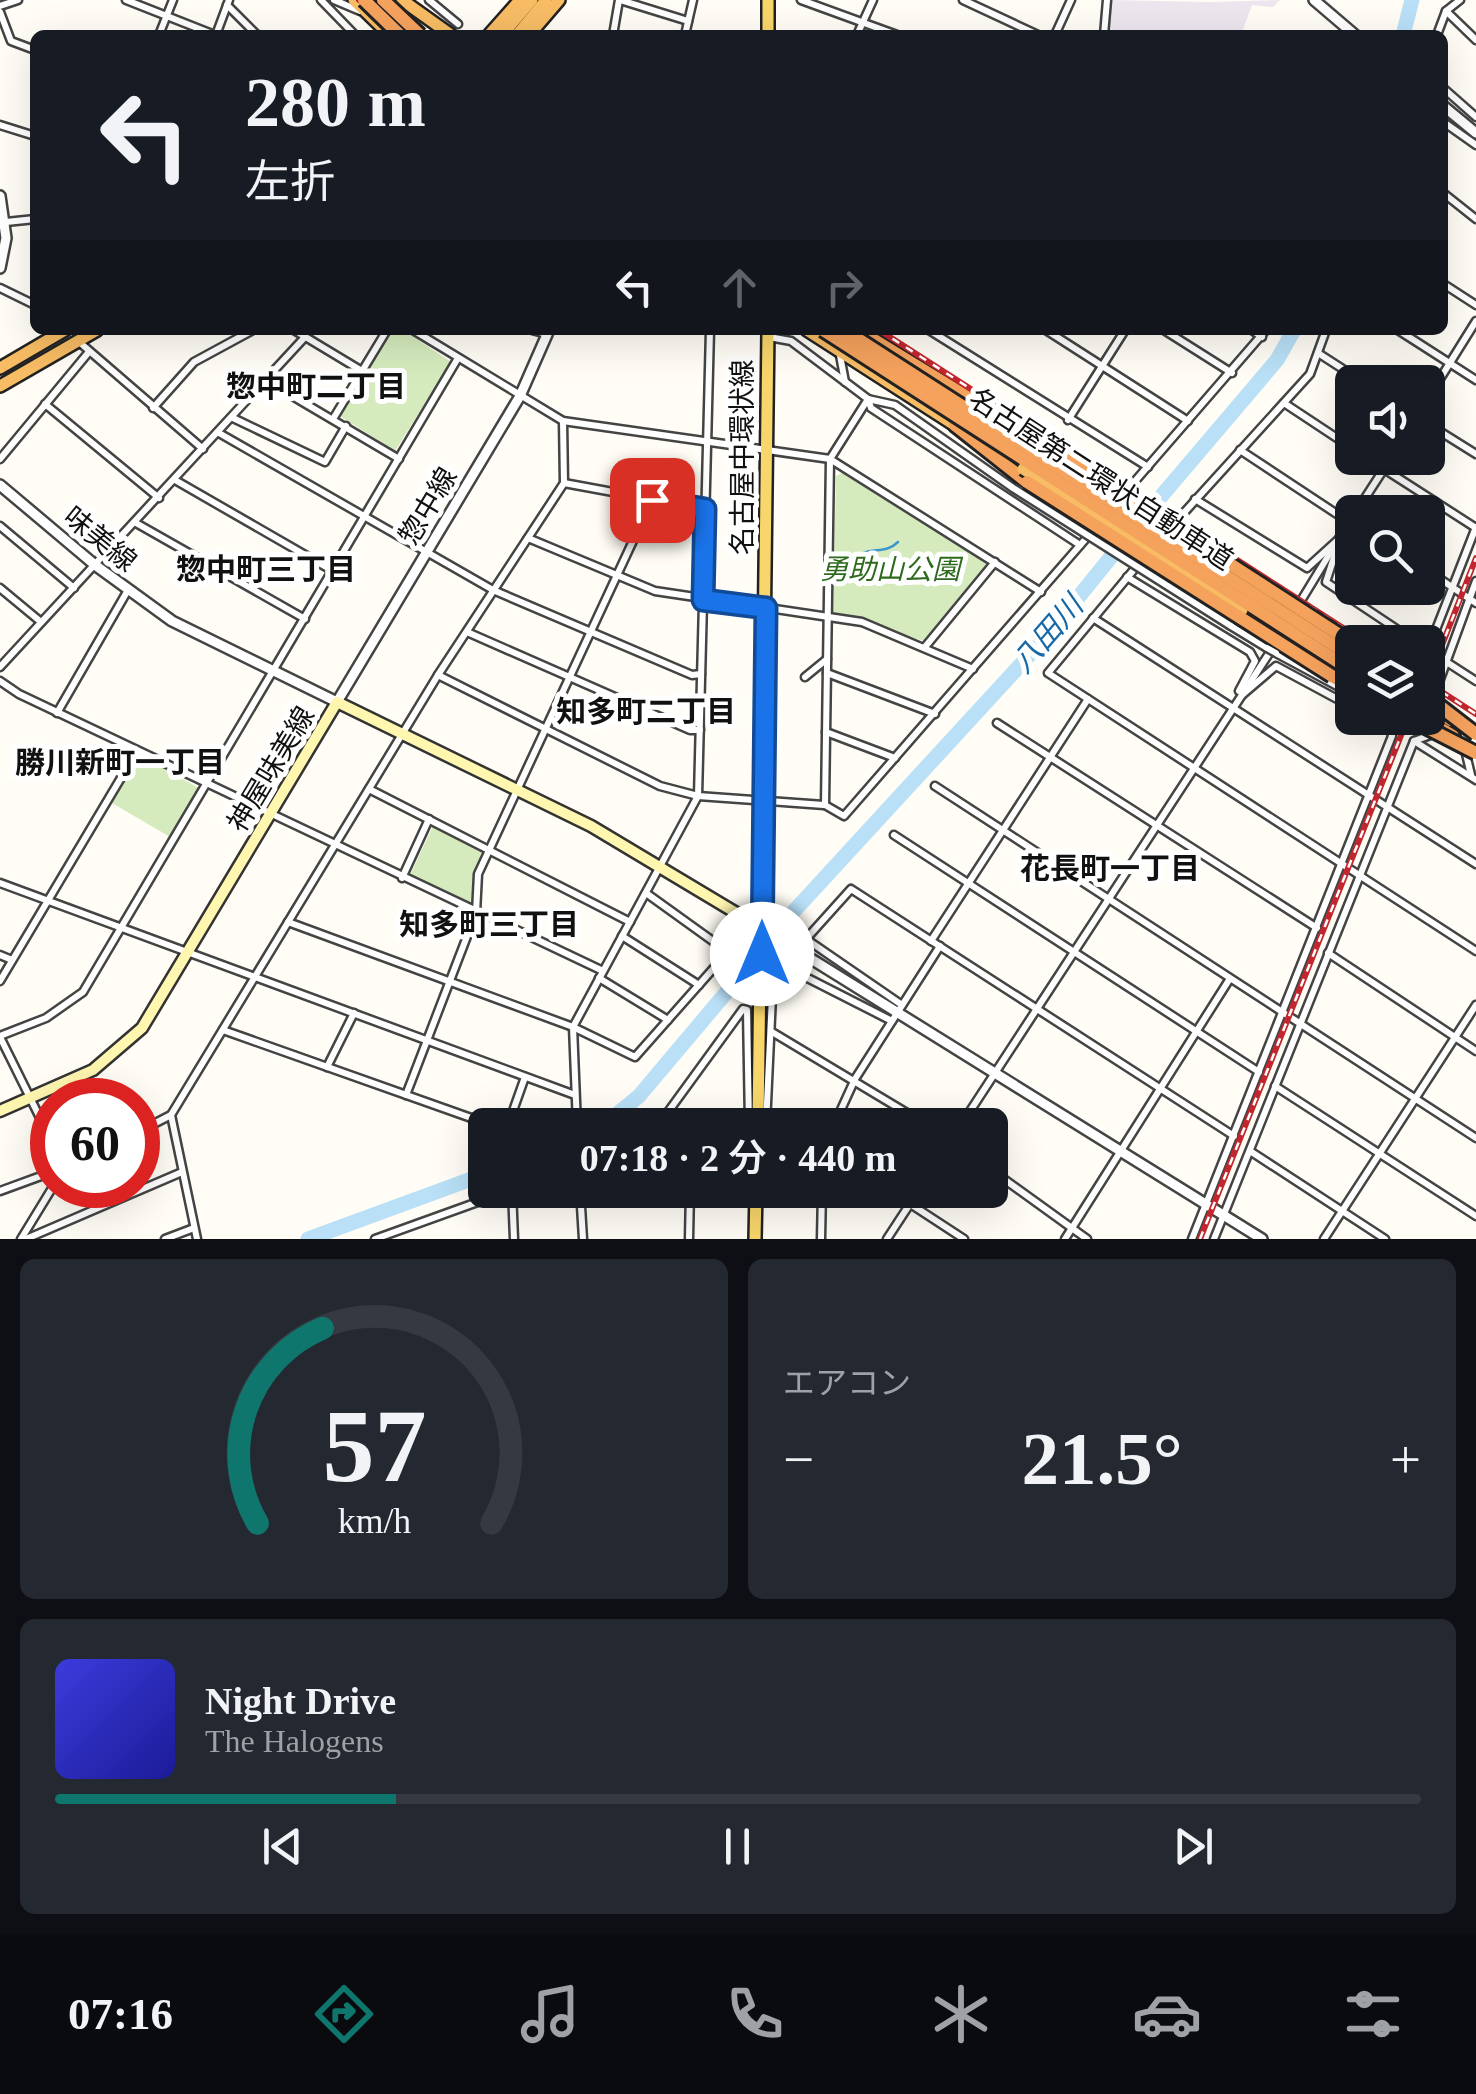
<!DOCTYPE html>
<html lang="ja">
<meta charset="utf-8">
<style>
body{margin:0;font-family:"Times New Roman","Noto Sans JP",serif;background:#242831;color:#f1f3f6;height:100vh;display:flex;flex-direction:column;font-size:38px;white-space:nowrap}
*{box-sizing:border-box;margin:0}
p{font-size:32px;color:#9ea1a6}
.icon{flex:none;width:55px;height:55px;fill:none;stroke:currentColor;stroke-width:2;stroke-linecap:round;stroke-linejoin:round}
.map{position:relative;height:1239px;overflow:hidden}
.side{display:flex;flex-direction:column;gap:20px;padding:20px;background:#0d0f14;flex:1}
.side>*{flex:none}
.guide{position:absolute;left:30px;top:30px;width:1418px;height:305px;border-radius:15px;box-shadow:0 10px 40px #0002;background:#171b24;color:#f1f3f6;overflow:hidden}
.buttons{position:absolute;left:1335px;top:365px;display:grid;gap:20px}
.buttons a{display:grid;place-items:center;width:110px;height:110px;border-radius:15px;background:#171b24;box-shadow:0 10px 40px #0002;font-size:50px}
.speed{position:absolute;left:30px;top:1078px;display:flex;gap:20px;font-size:50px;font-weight:700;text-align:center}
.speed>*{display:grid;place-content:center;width:130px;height:130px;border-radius:50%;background:#171b24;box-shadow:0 10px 40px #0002;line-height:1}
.speed .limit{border:15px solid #d22;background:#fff;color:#111}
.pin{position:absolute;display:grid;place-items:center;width:85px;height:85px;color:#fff;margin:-42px;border-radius:20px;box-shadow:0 5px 15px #0006}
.me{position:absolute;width:110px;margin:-55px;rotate:0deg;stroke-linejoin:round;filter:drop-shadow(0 0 8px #0008)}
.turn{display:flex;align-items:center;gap:35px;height:210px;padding:0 50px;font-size:45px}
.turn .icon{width:130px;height:130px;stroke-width:2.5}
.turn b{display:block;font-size:70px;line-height:85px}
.lanes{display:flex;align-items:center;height:95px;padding:0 50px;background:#0003;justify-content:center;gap:50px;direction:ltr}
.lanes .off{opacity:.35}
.big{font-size:75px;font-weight:600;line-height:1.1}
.side .tile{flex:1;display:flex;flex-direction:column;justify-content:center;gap:15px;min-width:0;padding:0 35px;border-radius:15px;background:#242831}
.side .dial{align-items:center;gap:0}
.dial svg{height:260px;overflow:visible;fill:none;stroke:#363941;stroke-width:7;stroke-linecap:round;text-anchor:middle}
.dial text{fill:#f1f3f6;stroke:none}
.song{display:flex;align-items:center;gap:30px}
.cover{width:120px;height:120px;border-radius:15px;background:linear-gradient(135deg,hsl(240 70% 55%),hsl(240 70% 35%))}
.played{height:10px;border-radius:5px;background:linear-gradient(90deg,#0f766e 25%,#363941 25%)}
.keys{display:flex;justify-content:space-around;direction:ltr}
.heat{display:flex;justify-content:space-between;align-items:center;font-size:55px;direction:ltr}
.side .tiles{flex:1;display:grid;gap:20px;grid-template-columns:1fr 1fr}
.tile:last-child{grid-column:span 2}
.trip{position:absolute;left:468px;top:1108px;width:540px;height:100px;border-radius:15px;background:#171b24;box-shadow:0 10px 40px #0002;font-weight:600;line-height:100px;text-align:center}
.tabs{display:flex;height:160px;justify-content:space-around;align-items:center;background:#090b0e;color:#9ea1a6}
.tabs .icon{width:70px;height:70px}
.tabs .selected{color:#0f766e}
.tabs b{font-size:45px;color:#f1f3f6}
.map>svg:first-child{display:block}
.industrial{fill:#eee6ef}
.green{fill:#d5ebbd}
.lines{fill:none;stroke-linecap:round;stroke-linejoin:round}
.stream{stroke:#3f96cf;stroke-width:2.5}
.river{stroke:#b9e0f7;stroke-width:15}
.minor-casing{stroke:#444;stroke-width:11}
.tertiary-casing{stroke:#444;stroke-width:14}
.secondary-casing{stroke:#333;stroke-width:15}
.primary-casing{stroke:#222;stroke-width:16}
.trunk-casing{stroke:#222;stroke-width:16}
.motorway-casing{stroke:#222;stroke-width:18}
.minor{stroke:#fff;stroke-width:6}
.tertiary{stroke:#fff;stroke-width:9}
.secondary{stroke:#fff6b0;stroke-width:10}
.primary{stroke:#f9d66b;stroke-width:11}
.trunk{stroke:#f7bc64;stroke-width:11}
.motorway{stroke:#f5a25d;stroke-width:12}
.rail-casing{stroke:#c4262e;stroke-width:6}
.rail{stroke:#fff;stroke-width:2.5;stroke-dasharray:8;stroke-linecap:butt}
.minor-bridge-casing{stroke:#444;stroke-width:11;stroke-linecap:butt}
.trunk-bridge-casing{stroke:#222;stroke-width:16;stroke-linecap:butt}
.motorway-bridge-casing{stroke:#222;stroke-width:18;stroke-linecap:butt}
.minor-bridge{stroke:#fff;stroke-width:6}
.trunk-bridge{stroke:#f7bc64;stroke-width:11}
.motorway-bridge{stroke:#f5a25d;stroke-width:12}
.route-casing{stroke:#114b97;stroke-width:25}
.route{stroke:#1a73e8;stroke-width:18}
.labels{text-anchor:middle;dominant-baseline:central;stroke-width:10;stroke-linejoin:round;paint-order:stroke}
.street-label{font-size:28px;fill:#111;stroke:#fff}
.park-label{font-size:28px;font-style:italic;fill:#2f6b1f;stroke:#fff}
.neighbourhood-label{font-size:30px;font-weight:bold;fill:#111;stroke:#fff}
.water-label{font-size:30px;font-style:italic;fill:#1768a6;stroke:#fff}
</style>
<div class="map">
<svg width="1476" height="1239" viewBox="0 0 1476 1239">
<rect width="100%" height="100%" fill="#fffdf5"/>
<path class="industrial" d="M1111,0L1210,2L1280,0L1273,7L1252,5L1241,35H1108Z"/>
<g class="green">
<path d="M392,330H403L451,362L395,451L340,416Z"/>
<path d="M842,473L984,562L986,566L924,641L833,612L836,476Z"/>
<path d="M138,755L199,788L170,837L112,803Z"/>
<path d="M433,826L482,851L474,874L473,900L468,903L410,875Z"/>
</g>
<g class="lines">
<path class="stream" d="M856,557C870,546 885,555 898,542"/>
<g class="river">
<path d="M1403,35L1412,0"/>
<path d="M1141,520L1277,360L1294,330"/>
<path d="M783,923L1047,636L1123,542"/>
<path d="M604,1125L639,1096L747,968"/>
<path d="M308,1239L485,1174"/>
</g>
<g class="minor-casing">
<g id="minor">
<path d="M126,0L215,35"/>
<path d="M321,0L355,35"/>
<path d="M334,0L360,11"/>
<path d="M429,0L458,24"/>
<path d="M620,0L688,21"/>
<path d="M801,0L897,35"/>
<path d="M963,0L1038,35"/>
<path d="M227,5L257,35"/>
<path d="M0,6L18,0"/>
<path d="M1446,11L1476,40"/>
<path d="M0,12L11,41L35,50"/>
<path d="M159,35L173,0"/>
<path d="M216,35L229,0"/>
<path d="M613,35L619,0"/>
<path d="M685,35L693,0"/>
<path d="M857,35L873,0"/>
<path d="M1055,35L1071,0"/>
<path d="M1104,35L1107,0"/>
<path d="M1437,35L1446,11L1460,0"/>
<path d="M1442,87L1476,117"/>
<path d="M1442,121L1476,145"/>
<path d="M0,125L35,136"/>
<path d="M1442,192L1476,219"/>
<path d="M6,222L35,219"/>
<path d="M1442,283L1476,305"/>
<path d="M0,288L35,305"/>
<path d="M294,330L362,371"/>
<path d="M413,330L563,421L830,459L1041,592"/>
<path d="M532,330L547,334"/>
<path d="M929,330L1148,467"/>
<path d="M1046,330L1188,421"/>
<path d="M1164,330L1232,373"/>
<path d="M1252,330L1262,337"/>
<path d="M1398,330L1476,380"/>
<path d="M769,337L791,341L868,399L871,408L1080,545"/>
<path d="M78,341L203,449"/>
<path d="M839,350L845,382"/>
<path d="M1318,353L1363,382"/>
<path d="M267,381L399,459"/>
<path d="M1428,398L1476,321"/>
<path d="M868,399L830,459L825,805L844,816L1089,535"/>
<path d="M868,399L895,405L1013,488"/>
<path d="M1284,403L1352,448"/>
<path d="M45,404L159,498"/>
<path d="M153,408L194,362L253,330"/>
<path d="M233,418L325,462L346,426"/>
<path d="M333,419L387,330"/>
<path d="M1068,420L1125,330"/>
<path d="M1428,424L1476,454"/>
<path d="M219,433L493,590L692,675L701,674"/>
<path d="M1240,450L1352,524"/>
<path d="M1367,458L1476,528"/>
<path d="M0,459L88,353"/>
<path d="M175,480L333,571"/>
<path d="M564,483L705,509"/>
<path d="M1123,495L1266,330"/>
<path d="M1195,499L1307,568L1340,538"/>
<path d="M1356,512L1391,458"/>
<path d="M136,523L305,619"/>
<path d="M0,526L74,588"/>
<path d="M1171,527L1310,374L1326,330"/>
<path d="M528,538L655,591L862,622L973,669"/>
<path d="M1340,539L1326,582L1416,642"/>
<path d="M1146,555L1048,673L1476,951"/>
<path d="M1428,571L1476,603"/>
<path d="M1127,577L1250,652L1255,661L1239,691"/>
<path d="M0,588L41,622"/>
<path d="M1299,604L1352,517"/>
<path d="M1093,618L1476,864"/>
<path d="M1231,626L1267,648"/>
<path d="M467,632L690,730H700"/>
<path d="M925,647L995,562"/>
<path d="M1428,650L1476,527"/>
<path d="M1428,650L1476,681"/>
<path d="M1276,653L1352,694"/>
<path d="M0,667L305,337"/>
<path d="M827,673L935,714"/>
<path d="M438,675L660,786L698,796L824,805"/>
<path d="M805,677L827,659"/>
<path d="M0,681L19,694L603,971"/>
<path d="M1242,695L1276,666L1352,707"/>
<path d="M1432,701L1476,581"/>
<path d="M57,713L128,590"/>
<path d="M997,723L1317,928"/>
<path d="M826,732L895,758"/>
<path d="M1414,741L1476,780"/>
<path d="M1466,754L1471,775"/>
<path d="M935,786L1476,1138"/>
<path d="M369,789L630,922"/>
<path d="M894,835L1259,1072"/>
<path d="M402,878L429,819"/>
<path d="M0,883L575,1095"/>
<path d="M288,922L573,1027L635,1057L728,952L646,893"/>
<path d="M622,936L699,985"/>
<path d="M931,941L1088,699"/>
<path d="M1328,953L1476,1051"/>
<path d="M0,955L12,960"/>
<path d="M599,978L668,1020"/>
<path d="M0,981L137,751"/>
<path d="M902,1005L806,939L851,889L1234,1136"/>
<path d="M223,1030L491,1125"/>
<path d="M772,1032L927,1125"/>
<path d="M0,1036L46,1018L83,992L458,358"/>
<path d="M0,1037L52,1142"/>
<path d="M327,1067L354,1013"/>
<path d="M1275,1086L1476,1216"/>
<path d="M406,1095L476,913L478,874L652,500"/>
<path d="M171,1115L197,1239"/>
<path d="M660,1123L743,1009L747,1010L749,1124"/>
<path d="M660,1123L753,1124"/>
<path d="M508,1125L525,1077"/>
<path d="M577,1125L573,1027L698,796L710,330"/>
<path d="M766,1125L773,975L782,965L892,1021"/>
<path d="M834,1125L855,1079L940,946"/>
<path d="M961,1125L1272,649"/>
<path d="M138,1132L171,1115L438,675L564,483L563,421"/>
<path d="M1250,1151L1385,1239"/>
<path d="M990,1169L1087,1239"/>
<path d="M512,1190L514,1239"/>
<path d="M580,1190L583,1239"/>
<path d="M889,1190L964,1239"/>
<path d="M0,1191L52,1172"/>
<path d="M581,1193L690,1195"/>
<path d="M21,1239L54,1185"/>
<path d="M26,1239L182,1172"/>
<path d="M165,1239L194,1228"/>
<path d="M375,1239L511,1190"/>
<path d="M689,1239L690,1190"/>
<path d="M821,1239L822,1190"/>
<path d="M887,1239L919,1190"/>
<path d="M1065,1239L1229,980"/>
<path d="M1192,1239L1392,736L1390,728L1371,718"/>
<path d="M1214,1239L1414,741L1433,734"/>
<path d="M1324,1239L1476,1005"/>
</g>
</g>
<g class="tertiary-casing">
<g id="tertiary">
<path d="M1314,0L1355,35"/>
<path d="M1442,105L1476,133"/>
<path d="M0,196L6,238L0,268"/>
<path d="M0,485L95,565L172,621L337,702L520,396L549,330"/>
<path d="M763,929L1262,1239"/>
</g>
</g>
<g class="secondary-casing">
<path id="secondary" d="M0,1111L93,1070L142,1028L337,702L591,826L763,929"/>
</g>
<g class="primary-casing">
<g id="primary">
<path d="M768,35V0"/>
<path d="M758,1125L768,330"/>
<path d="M755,1239L756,1190"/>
</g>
</g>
<g class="trunk-casing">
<g id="trunk">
<path d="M354,0L390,35"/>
<path d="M402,0L451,35"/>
<path d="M489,35L520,0"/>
<path d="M502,35L532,0"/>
<path d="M517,35L546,0"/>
<path d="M529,35L559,0"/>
<path d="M807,330L961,429"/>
<path d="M0,368L65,330"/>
<path d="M0,386L97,330"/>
<path d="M1242,610L1352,681"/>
</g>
</g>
<g class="motorway-casing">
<g id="motorway">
<path d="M858,330L1052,449"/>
<path d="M955,425L1027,482"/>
<path d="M1332,676L1352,687"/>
<path d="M1428,706L1451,720"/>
<path d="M1424,718L1453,736"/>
</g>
</g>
<use href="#minor" class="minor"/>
<use href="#tertiary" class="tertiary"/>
<use href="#secondary" class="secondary"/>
<use href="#primary" class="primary"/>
<use href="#trunk" class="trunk"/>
<use href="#motorway" class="motorway"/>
<g class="rail-casing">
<g id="rail">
<path d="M359,0L421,35"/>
<path d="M879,330L1365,642"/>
<path d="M1428,681L1476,558"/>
<path d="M1428,683L1476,714"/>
<path d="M1200,1239L1408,718"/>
</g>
</g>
<use href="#rail" class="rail"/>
<g class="minor-bridge-casing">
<g id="minor-bridge">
<path d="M1013,488L1231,626"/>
<path d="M1267,648L1276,653"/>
</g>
</g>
<g class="trunk-bridge-casing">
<path id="trunk-bridge" d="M1023,469L1242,610"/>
</g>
<g class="motorway-bridge-casing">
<g id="motorway-bridge">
<path d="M364,0L400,35"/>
<path d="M383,0L420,35"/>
<path d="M823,330L1352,671"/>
<path d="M844,330L1352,657"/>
<path d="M1052,449L1352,643"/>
<path d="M1027,482L1332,676"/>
<path d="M1428,697L1476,734"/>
<path d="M1408,718L1476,753"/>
</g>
</g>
<use href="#minor-bridge" class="minor-bridge"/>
<use href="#trunk-bridge" class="trunk-bridge"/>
<use href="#motorway-bridge" class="motorway-bridge"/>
</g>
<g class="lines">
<g class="route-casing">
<path id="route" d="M652,500L705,509L703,600L766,608L762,954"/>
</g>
<use href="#route" class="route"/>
</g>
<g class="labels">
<g class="street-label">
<text transform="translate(742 457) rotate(-90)">名古屋中環状線</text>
<text transform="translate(1101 479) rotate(33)">名古屋第二環状自動車道</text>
<text transform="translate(428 506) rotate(-59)">惣中線</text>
<text transform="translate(100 539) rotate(39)">味美線</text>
<text transform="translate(271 769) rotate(-59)">神屋味美線</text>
</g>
<g class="park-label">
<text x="890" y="569">勇助山公園</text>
</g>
<g class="neighbourhood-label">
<text x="316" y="386">惣中町二丁目</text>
<text x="266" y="569">惣中町三丁目</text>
<text x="646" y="711">知多町二丁目</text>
<text x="120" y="762">勝川新町一丁目</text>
<text x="1110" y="868">花長町一丁目</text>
<text x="489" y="924">知多町三丁目</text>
</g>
<g class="water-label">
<text transform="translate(1047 634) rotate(-49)">八田川</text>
</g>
</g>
</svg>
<div class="buttons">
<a><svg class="icon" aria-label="sound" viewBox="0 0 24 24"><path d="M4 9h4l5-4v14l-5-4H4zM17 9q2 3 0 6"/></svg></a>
<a><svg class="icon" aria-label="search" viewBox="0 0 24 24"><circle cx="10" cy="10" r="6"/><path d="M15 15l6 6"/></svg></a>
<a><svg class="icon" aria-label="layers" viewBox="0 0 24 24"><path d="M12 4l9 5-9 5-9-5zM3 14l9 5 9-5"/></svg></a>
</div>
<div class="speed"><div class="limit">60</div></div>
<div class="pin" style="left:652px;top:500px;background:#d93025"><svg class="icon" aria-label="arrive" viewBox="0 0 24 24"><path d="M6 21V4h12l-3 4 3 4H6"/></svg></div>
<svg class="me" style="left:762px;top:954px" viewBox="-20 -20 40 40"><circle r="19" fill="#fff"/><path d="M0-13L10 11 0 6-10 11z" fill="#1a73e8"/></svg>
<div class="trip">07:18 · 2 分 · 440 m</div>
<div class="guide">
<div class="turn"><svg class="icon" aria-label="left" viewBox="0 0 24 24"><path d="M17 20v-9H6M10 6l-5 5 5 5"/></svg><div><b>280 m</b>左折</div></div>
<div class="lanes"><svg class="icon" aria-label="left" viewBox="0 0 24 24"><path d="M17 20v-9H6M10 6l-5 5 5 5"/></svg><svg class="icon off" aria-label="ahead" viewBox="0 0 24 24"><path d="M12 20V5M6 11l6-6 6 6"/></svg><svg class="icon off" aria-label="right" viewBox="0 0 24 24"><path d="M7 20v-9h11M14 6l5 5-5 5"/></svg></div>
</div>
</div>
<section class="side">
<div class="tiles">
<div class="tile dial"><svg viewBox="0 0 100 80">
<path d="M14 69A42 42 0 1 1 86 69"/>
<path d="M14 69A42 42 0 0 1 34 9" stroke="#0f766e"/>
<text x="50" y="56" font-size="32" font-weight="700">57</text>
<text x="50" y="72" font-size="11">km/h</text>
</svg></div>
<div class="tile"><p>エアコン</p>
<div class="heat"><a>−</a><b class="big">21.5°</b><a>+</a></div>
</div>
<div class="tile">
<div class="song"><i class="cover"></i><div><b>Night Drive</b><p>The Halogens</p></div></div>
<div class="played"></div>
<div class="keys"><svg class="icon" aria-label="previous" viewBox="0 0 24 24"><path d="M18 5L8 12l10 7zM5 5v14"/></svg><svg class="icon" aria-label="pause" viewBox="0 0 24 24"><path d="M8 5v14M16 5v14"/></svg><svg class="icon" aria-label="next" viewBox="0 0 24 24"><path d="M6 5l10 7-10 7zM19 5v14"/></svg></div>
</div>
</div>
</section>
<nav class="tabs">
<b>07:16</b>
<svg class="icon selected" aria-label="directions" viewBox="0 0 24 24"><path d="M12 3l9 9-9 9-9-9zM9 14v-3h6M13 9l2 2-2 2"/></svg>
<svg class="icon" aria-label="music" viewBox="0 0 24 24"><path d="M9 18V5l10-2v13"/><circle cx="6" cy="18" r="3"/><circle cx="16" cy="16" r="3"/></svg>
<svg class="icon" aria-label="phone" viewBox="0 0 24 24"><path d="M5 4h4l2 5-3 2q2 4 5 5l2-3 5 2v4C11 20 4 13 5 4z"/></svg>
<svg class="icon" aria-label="climate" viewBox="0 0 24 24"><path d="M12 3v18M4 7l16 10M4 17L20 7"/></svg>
<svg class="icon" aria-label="car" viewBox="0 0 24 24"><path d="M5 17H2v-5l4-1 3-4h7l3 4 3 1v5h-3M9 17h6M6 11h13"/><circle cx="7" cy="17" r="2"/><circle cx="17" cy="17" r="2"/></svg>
<svg class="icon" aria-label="filters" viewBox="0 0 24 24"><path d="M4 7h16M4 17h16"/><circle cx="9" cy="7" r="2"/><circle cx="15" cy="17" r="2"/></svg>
</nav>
